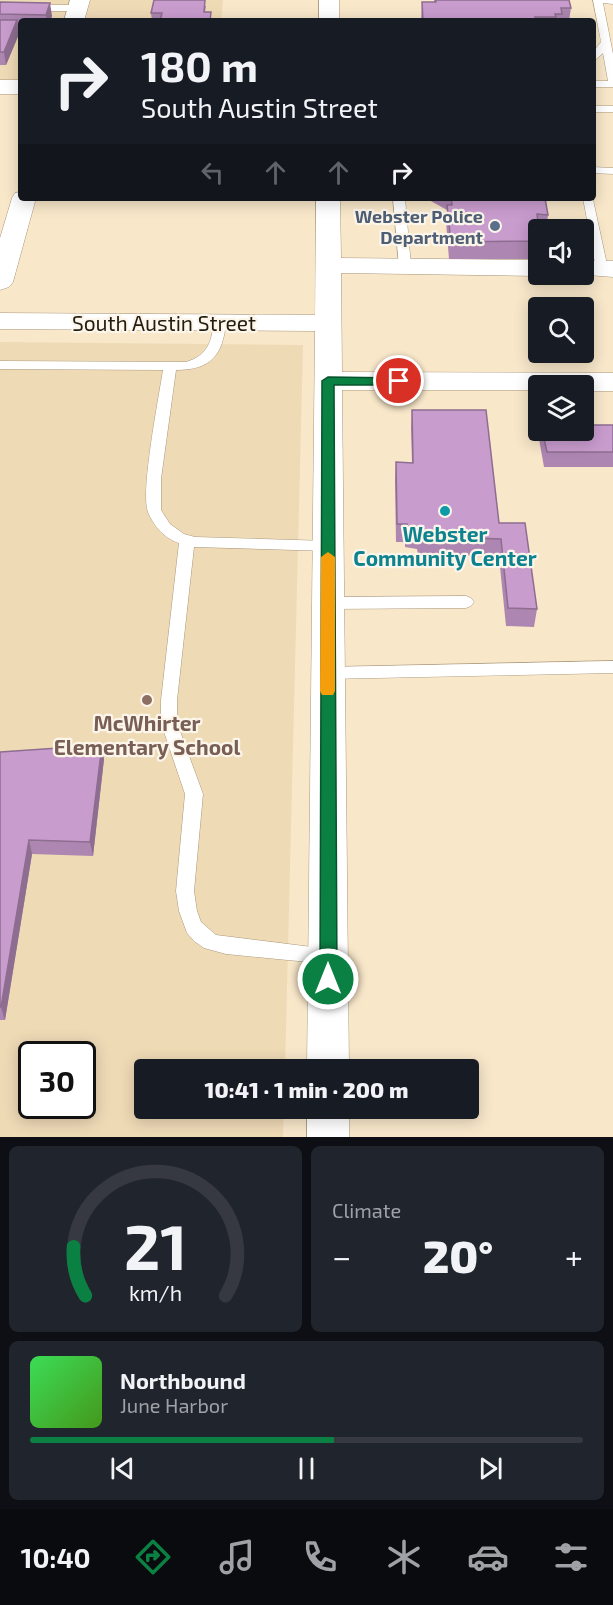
<!DOCTYPE html>
<meta charset="utf-8">
<style>
body{margin:0;font-family:"Exo 2",sans-serif;background:#20242c;color:#f1f3f6;height:100vh;display:flex;flex-direction:column;font-size:22px;white-space:nowrap}
*{box-sizing:border-box;margin:0}
p{font-size:20px;color:#9ea1a6}
.icon{flex:none;width:33px;height:33px;fill:none;stroke:currentColor;stroke-width:2;stroke-linecap:round;stroke-linejoin:round}
.map{position:relative;height:1137px;overflow:hidden}
.sheet{display:flex;flex-direction:column;gap:9px;padding:9px;background:#0d0f14;flex:1}
.sheet>*{flex:none}
.top-card{position:absolute;left:18px;top:18px;width:578px;height:183px;border-radius:6px;box-shadow:0 3px 15px #0003;background:#171b24;color:#f1f3f6;overflow:hidden}
.buttons{position:absolute;left:528px;top:219px;display:grid;gap:12px}
.buttons a{display:grid;place-items:center;width:66px;height:66px;border-radius:6px;background:#171b24;box-shadow:0 3px 15px #0003;font-size:30px}
.speed{position:absolute;left:18px;top:1041px;display:flex;gap:12px;font-size:30px;font-weight:700;text-align:center}
.speed>*{display:grid;place-content:center;width:78px;height:78px;border-radius:50%;background:#171b24;box-shadow:0 3px 15px #0003;line-height:1}
.speed .limit{border:3px solid #111;border-radius:9px;background:#fff;color:#111}
.pin{position:absolute;display:grid;place-items:center;width:51px;height:51px;color:#fff;margin:-26px;border:3px solid #fff;border-radius:50%;box-shadow:0 2px 6px #0007}
.me{position:absolute;width:66px;margin:-33px;rotate:0deg;stroke-linejoin:round;filter:drop-shadow(0 0 4px #0008)}
.turn{display:flex;align-items:center;gap:21px;height:126px;padding:0 24px;font-size:27px}
.turn .icon{width:78px;height:78px;stroke-width:2.5}
.turn b{display:block;font-size:42px;line-height:51px}
.lanes{display:flex;align-items:center;height:57px;padding:0 24px;background:#0003;justify-content:center;gap:30px;direction:ltr}
.lanes .off{opacity:.35}
.big{font-size:45px;font-weight:800;line-height:1.1}
.sheet .tile{flex:1;display:flex;flex-direction:column;justify-content:center;gap:9px;min-width:0;padding:0 21px;border-radius:9px;background:#20242c}
.sheet .dial{align-items:center;gap:0}
.dial svg{height:156px;overflow:visible;fill:none;stroke:#363941;stroke-width:7;stroke-linecap:round;text-anchor:middle}
.dial text{fill:#f1f3f6;stroke:none}
.song{display:flex;align-items:center;gap:18px}
.cover{width:72px;height:72px;border-radius:9px;background:linear-gradient(135deg,hsl(130 70% 55%),hsl(100 70% 35%))}
.played{height:6px;border-radius:3px;background:linear-gradient(90deg,#0b8043 55%,#363941 55%)}
.keys{display:flex;justify-content:space-around;direction:ltr}
.heat{display:flex;justify-content:space-between;align-items:center;font-size:33px;direction:ltr}
.sheet .tiles{flex:1;display:grid;gap:9px;grid-template-columns:1fr 1fr}
.tile:last-child{grid-column:span 2}
.trip{position:absolute;left:134px;top:1059px;width:345px;height:60px;border-radius:6px;background:#171b24;box-shadow:0 3px 15px #0003;font-weight:800;line-height:60px;text-align:center}
.tabs{display:flex;height:96px;justify-content:space-around;align-items:center;background:#090b0e;color:#9ea1a6}
.tabs .icon{width:42px;height:42px}
.tabs .active{color:#0b8043}
.tabs b{font-size:27px;color:#f1f3f6}
.map>svg:first-child{display:block}
.built{fill:#efdab6;fill-rule:evenodd}
.lines{fill:none;stroke-linecap:round;stroke-linejoin:round}
.service-casing{stroke:#a9987d;stroke-width:1}
.minor-casing{stroke:#a9987d;stroke-width:1}
.service{fill:#fff;fill-rule:evenodd}
.minor{fill:#fff;fill-rule:evenodd}
.wall{fill:#ad86b1}
.shaded-wall{fill:#8d6d90}
.building{fill:#c99cce;stroke:#8d6d90;stroke-width:1.5}
.route{fill:#0b8043;stroke:#07532c;stroke-width:1.5}
.slow{fill:#f59e0b}
.service-dot{fill:#5c6f8a;stroke:#fcf5ea;stroke-width:2}
.culture-dot{fill:#0f9aa8;stroke:#fcf5ea;stroke-width:2}
.education-dot{fill:#8d6e63;stroke:#fcf5ea;stroke-width:2}
.labels{text-anchor:middle;dominant-baseline:central;stroke-width:4.5;stroke-linejoin:round;paint-order:stroke}
.far-service-label{font-size:18px;font-weight:bold;fill:#4e5e75;stroke:#fcf5ea;text-anchor:end}
.street-label{font-size:21px;fill:#211b10;stroke:#fcf5ea}
.culture-label{font-size:21px;font-weight:bold;fill:#0d838f;stroke:#fcf5ea}
.education-label{font-size:21px;font-weight:bold;fill:#785e54;stroke:#fcf5ea}
</style>
<div class="map">
<svg width="613" height="1137" viewBox="0 0 613 1137">
<rect width="100%" height="100%" fill="#f8e7c9"/>
<g class="built">
<path d="M0,0H223L221,21H21V82H0Z"/>
<path d="M0,342L303,345L285,1069L144,1070V1108L284,1109L283,1137H0ZM32,1054H82V1106H32Z"/>
</g>
<g class="lines">
<g class="service-casing">
<g id="service">
<path d="M593,0H613V4L603,3L613,54V87H592V81H608L603,53L592,63V53L601,42Z"/>
<path d="M0,5H78L83,8L78,11H0Z"/>
<rect x="592" y="106" width="21" height="6"/>
<path d="M592,167L613,168V174L592,173Z"/>
<path d="M592,195L608,269L602,273L596,269L583,198H592Z"/>
<path d="M393,198H405L411,266L405,270L399,266Z"/>
<path d="M220,318L226,322C223,355 211,370 176,370L161,479V510L170,524L184,534L195,537L328,541L335,546L328,551L194,547L177,700V723L203,794L194,891L197,911L201,922L216,935L336,950L338,956L336,962L329,964L226,954L204,948L194,941L187,933L179,911L176,891L185,794L161,723V700L179,543C165,539 153,525 148,512C140,493 159,396 163,370L0,369V361L186,362C208,355 211,343 214,322Z"/>
<path d="M466,596L471,598L474,602L471,606L466,608L328,609L323,607L320,603L323,599L328,597Z"/>
<path d="M613,661V673L327,679L321,677L319,673L321,669L327,667Z"/>
</g>
</g>
<g class="minor-casing">
<g id="minor">
<path d="M70,0H90L84,21H64Z"/>
<rect x="319" y="0" width="20" height="21"/>
<rect x="0" y="80" width="21" height="14"/>
<path d="M21,192V198H36L13,282L9,287L0,290V238L12,198L15,193Z"/>
<path d="M316,198H340L341,258L538,260V274H543L538,276L341,273L342,372L613,373V391H584V386H538V390H342L349,1070H307L315,331L0,329V313L315,315Z"/>
<path d="M584,261H613V277L575,274H584Z"/>
<rect x="307" y="1108" width="42" height="29"/>
</g>
</g>
<use href="#service" class="service"/>
<use href="#minor" class="minor"/>
</g>
<g class="wall">
<path d="M434,0H569L571,8L569,21H421L422,2H434Z"/>
<path d="M0,2L52,16L50,21H21V28H18L19,34L6,65H0Z"/>
<path d="M206,6L205,12H211V21H152L151,13Z"/>
<path d="M430,198H545L548,215L546,230H538V259H449L446,222L447,210L429,200Z"/>
<path d="M412,410L499,523L537,609L534,627L506,626L499,557L418,554L417,549L405,547V542H396L395,480L396,462L412,463L411,428Z"/>
<path d="M613,425V467H544L539,439L541,430H584Z"/>
<path d="M0,752L104,759L93,856L32,854L5,1020H0Z"/>
</g>
<g class="shaded-wall">
<path d="M50,3L52,16L50,21H47L46,15Z"/>
<path d="M17,20L19,34L6,65L4,52Z"/>
<path d="M102,745L104,759L93,856L90,842Z"/>
<path d="M29,840L32,854L5,1020L1,1007Z"/>
</g>
<g class="building">
<path d="M154,0H205L204,12H211L210,21H160L162,13H151Z"/>
<path d="M436,0H569L571,8H561L562,14H555L556,17H535L536,21H423L422,2H436Z"/>
<path d="M0,2L50,3L46,15L0,14Z"/>
<path d="M0,20H17L4,52H0Z"/>
<path d="M451,198H545L548,215L537,214L539,230L538,241L451,242L447,205H452Z"/>
<path d="M412,410H486L499,523H525L537,609L508,608L501,539L419,536V531L406,529L407,524H397L396,462L413,463Z"/>
<path d="M584,425H613V452H547L542,430H584Z"/>
<path d="M102,745L90,842L29,840L1,1007H0V752Z"/>
</g>
<path class="route" d="M328,377L399,378L405,381L399,385H334L337,979L335,984L328,986L322,984L320,979L322,381Z"/>
<path class="slow" d="M328,552L335,557V691L333,695H322L320,691L321,557Z"/>
<circle class="service-dot" cx="495" cy="226" r="6"/>
<circle class="culture-dot" cx="445" cy="511" r="6"/>
<circle class="education-dot" cx="147" cy="700" r="6"/>
<g class="labels">
<g class="far-service-label">
<text x="483" y="216">Webster Police<tspan x="483" dy="21">Department</tspan></text>
</g>
<g class="street-label">
<text x="164" y="322">South Austin Street</text>
</g>
<g class="culture-label">
<text x="445" y="533">Webster<tspan x="445" dy="24">Community Center</tspan></text>
</g>
<g class="education-label">
<text x="147" y="722">McWhirter<tspan x="147" dy="24">Elementary School</tspan></text>
</g>
</g>
</svg>
<div class="buttons">
<a><svg class="icon" aria-label="sound" viewBox="0 0 24 24"><path d="M4 9h4l5-4v14l-5-4H4zM17 9q2 3 0 6"/></svg></a>
<a><svg class="icon" aria-label="search" viewBox="0 0 24 24"><circle cx="10" cy="10" r="6"/><path d="M15 15l6 6"/></svg></a>
<a><svg class="icon" aria-label="layers" viewBox="0 0 24 24"><path d="M12 4l9 5-9 5-9-5zM3 14l9 5 9-5"/></svg></a>
</div>
<div class="speed"><div class="limit">30</div></div>
<div class="pin" style="left:399px;top:381px;background:#d93025"><svg class="icon" aria-label="arrive" viewBox="0 0 24 24"><path d="M6 21V4h12l-3 4 3 4H6"/></svg></div>
<svg class="me" style="left:328px;top:979px" viewBox="-20 -20 40 40"><circle r="17" fill="#0b8043" stroke="#fff" stroke-width="3"/><path d="M0-11L8 9 0 5-8 9z" fill="#fff"/></svg>
<div class="trip">10:41 · 1 min · 200 m</div>
<div class="top-card">
<div class="turn"><svg class="icon" aria-label="right" viewBox="0 0 24 24"><path d="M7 20v-9h11M14 6l5 5-5 5"/></svg><div><b>180 m</b>South Austin Street</div></div>
<div class="lanes"><svg class="icon off" aria-label="left" viewBox="0 0 24 24"><path d="M17 20v-9H6M10 6l-5 5 5 5"/></svg><svg class="icon off" aria-label="ahead" viewBox="0 0 24 24"><path d="M12 20V5M6 11l6-6 6 6"/></svg><svg class="icon off" aria-label="ahead" viewBox="0 0 24 24"><path d="M12 20V5M6 11l6-6 6 6"/></svg><svg class="icon" aria-label="right" viewBox="0 0 24 24"><path d="M7 20v-9h11M14 6l5 5-5 5"/></svg></div>
</div>
</div>
<section class="sheet">
<div class="tiles">
<div class="tile dial"><svg viewBox="0 0 100 80">
<path d="M14 69A42 42 0 1 1 86 69"/>
<path d="M14 69A42 42 0 0 1 8 44" stroke="#0b8043"/>
<text x="50" y="56" font-size="32" font-weight="700">21</text>
<text x="50" y="72" font-size="11">km/h</text>
</svg></div>
<div class="tile"><p>Climate</p>
<div class="heat"><a>−</a><b class="big">20°</b><a>+</a></div>
</div>
<div class="tile">
<div class="song"><i class="cover"></i><div><b>Northbound</b><p>June Harbor</p></div></div>
<div class="played"></div>
<div class="keys"><svg class="icon" aria-label="previous" viewBox="0 0 24 24"><path d="M18 5L8 12l10 7zM5 5v14"/></svg><svg class="icon" aria-label="pause" viewBox="0 0 24 24"><path d="M8 5v14M16 5v14"/></svg><svg class="icon" aria-label="next" viewBox="0 0 24 24"><path d="M6 5l10 7-10 7zM19 5v14"/></svg></div>
</div>
</div>
</section>
<nav class="tabs">
<b>10:40</b>
<svg class="icon active" aria-label="directions" viewBox="0 0 24 24"><path d="M12 3l9 9-9 9-9-9zM9 14v-3h6M13 9l2 2-2 2"/></svg>
<svg class="icon" aria-label="music" viewBox="0 0 24 24"><path d="M9 18V5l10-2v13"/><circle cx="6" cy="18" r="3"/><circle cx="16" cy="16" r="3"/></svg>
<svg class="icon" aria-label="phone" viewBox="0 0 24 24"><path d="M5 4h4l2 5-3 2q2 4 5 5l2-3 5 2v4C11 20 4 13 5 4z"/></svg>
<svg class="icon" aria-label="climate" viewBox="0 0 24 24"><path d="M12 3v18M4 7l16 10M4 17L20 7"/></svg>
<svg class="icon" aria-label="car" viewBox="0 0 24 24"><path d="M5 17H2v-5l4-1 3-4h7l3 4 3 1v5h-3M9 17h6M6 11h13"/><circle cx="7" cy="17" r="2"/><circle cx="17" cy="17" r="2"/></svg>
<svg class="icon" aria-label="filters" viewBox="0 0 24 24"><path d="M4 7h16M4 17h16"/><circle cx="9" cy="7" r="2"/><circle cx="15" cy="17" r="2"/></svg>
</nav>
